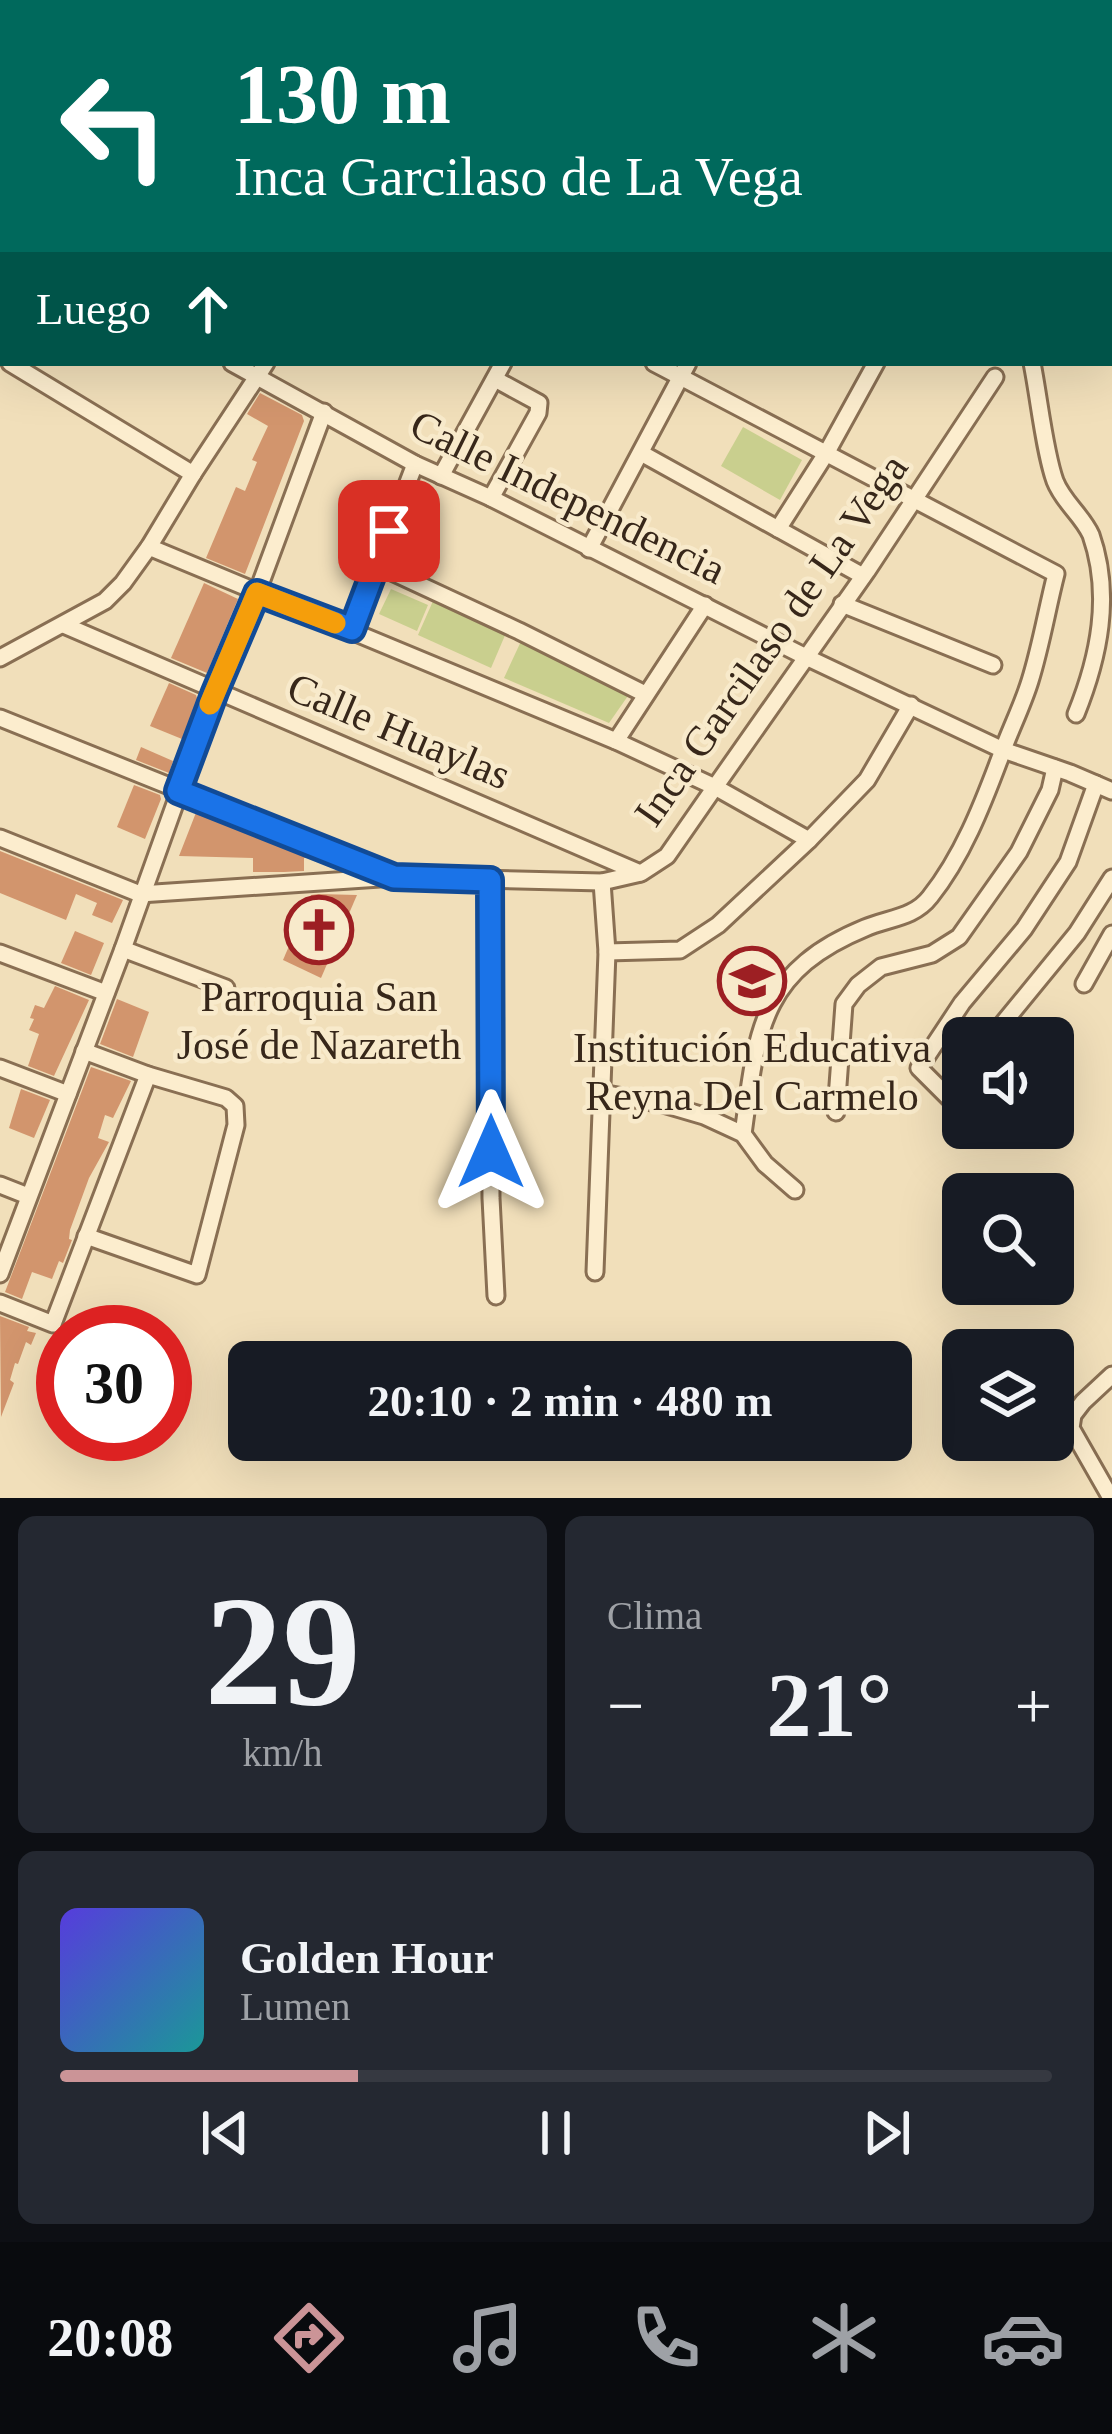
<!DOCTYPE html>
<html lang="es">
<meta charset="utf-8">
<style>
body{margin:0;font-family:Georgia,serif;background:#242831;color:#f1f3f6;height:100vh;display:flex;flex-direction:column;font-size:45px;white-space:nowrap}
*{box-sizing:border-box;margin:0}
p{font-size:39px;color:#9ea1a6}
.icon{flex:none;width:66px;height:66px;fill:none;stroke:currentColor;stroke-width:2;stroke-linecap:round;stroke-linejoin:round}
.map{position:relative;height:1498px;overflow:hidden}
.sheet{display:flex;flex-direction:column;gap:18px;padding:18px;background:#0d0f14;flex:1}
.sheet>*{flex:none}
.hud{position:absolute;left:0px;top:0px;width:1113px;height:366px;box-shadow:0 12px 48px #0002;background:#00695c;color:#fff;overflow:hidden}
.controls{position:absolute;left:942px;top:1017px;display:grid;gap:24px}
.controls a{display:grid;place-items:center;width:132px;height:132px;border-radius:18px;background:#171b24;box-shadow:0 12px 48px #0002;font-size:60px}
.speed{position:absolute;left:36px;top:1305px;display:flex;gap:24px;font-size:60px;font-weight:700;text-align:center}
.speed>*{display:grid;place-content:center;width:156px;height:156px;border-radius:50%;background:#171b24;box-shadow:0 12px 48px #0002;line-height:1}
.speed .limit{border:18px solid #d22;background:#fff;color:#111}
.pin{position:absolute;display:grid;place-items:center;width:102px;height:102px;color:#fff;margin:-51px;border-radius:24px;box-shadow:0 6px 18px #0006}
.me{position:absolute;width:132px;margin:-66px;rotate:0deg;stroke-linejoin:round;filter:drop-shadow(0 0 9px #0008)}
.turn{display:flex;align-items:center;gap:42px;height:252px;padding:0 36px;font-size:54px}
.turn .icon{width:156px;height:156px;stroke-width:2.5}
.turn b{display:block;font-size:84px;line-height:102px}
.then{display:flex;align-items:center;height:114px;padding:0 36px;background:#0003;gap:24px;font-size:45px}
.big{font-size:90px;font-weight:800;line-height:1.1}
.sheet .widget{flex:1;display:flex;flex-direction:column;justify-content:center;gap:18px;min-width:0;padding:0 42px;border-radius:18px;background:#242831}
.sheet .dial{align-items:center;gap:0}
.dial b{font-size:156px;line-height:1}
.song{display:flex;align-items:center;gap:36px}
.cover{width:144px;height:144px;border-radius:18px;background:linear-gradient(135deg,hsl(250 70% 55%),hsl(180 70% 35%))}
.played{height:12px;border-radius:6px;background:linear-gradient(90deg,#cb9497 30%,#363941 30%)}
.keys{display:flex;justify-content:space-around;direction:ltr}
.heat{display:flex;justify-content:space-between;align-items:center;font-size:66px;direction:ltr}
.sheet .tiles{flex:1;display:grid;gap:18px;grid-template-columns:1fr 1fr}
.widget:last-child{grid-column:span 2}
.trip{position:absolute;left:228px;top:1341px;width:684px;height:120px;border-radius:18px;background:#171b24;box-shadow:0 12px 48px #0002;font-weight:800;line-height:120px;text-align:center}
.menu{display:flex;height:192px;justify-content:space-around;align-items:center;background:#090b0e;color:#9ea1a6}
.menu .icon{width:84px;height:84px}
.menu .current{color:#cb9497}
.menu b{font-size:54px;color:#f1f3f6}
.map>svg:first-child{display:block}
.green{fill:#c9cf8e}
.building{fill:#d2956d}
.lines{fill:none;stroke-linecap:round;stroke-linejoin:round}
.minor-casing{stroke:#896f53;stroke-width:21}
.minor{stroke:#fcedce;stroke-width:15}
.route-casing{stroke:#114b97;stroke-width:30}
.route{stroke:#1a73e8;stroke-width:21}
.slow{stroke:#f59e0b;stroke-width:21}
.labels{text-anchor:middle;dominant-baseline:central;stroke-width:9;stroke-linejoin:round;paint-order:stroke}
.street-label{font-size:42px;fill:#37271a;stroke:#f8eacb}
.poi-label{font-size:42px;fill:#37271a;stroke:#f8eacb}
</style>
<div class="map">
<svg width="1112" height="1498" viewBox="0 0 1112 1498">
<rect width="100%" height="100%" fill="#f1dfba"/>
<g class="green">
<path d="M743,427L802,460L780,500L721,466Z"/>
<path d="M391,589L428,605L417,631L379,614Z"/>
<path d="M433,601L506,633L491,668L418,635Z"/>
<path d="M523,637L630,693L609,723L504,678Z"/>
</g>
<g class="building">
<path d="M260,393L302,415L304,421L245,574L206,558L236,487L245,491L257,462L252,460L268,426L247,414Z"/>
<path d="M204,583L238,599L207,673L171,658Z"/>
<path d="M169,683L196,695L198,701L182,739L150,726Z"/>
<path d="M141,747L173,761L169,773L136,760Z"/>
<path d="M134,785L160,795L161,799L145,839L117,827Z"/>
<path d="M197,810L318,858H304V871L284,872H253V858L179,856Z"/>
<path d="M0,851L123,900L112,923L92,915L97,903L76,894L66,920L0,893Z"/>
<path d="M318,894L357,895L321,978L283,960L311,895Z"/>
<path d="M75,931L104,943L91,975L61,963Z"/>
<path d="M55,986L89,1000L54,1076L28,1066L39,1034L29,1030L34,1019L30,1018L35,1005L44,1008Z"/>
<path d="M117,999L149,1012L133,1057L100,1044Z"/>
<path d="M91,1067L131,1081L113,1118L105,1115L98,1138L109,1142L89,1178L70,1230L69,1239L72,1240L63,1263L59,1261L52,1279L32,1272L22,1299L5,1292Z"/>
<path d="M21,1089L50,1100L34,1138L9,1128Z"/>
<path d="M0,1316L29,1327L27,1331L36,1333L31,1345L26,1342L18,1364L15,1363L10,1380L14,1383L1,1417Z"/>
</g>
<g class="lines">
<g class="minor-casing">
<g id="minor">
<path d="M221,3L222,0"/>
<path d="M302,3L303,0"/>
<path d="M646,3L649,0"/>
<path d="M741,3L744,0"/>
<path d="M873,3L875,0"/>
<path d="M0,229L3,228"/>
<path d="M10,363L193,474"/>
<path d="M232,363L415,464L491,498L806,657L1003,750L1070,773L1112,791"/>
<path d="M654,363L1056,574C1047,609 1041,646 1030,681C1022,707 1009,732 1000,758C982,806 962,857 930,897C914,918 888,918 865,928C758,972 757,1034 743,1134"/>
<path d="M1032,363C1039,397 1044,450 1055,481C1063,502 1082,515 1091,535C1112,595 1099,657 1076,714"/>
<path d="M641,453L863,576"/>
<path d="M441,476L503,363"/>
<path d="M491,498L538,413L539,403L495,379"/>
<path d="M778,529L827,452L876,363"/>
<path d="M149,547L616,741L715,787L809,840"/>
<path d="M589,549L688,363"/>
<path d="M377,565L519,631L645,694"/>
<path d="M842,604L993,665"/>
<path d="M64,625L640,873"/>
<path d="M352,629L415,464"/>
<path d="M0,658L105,601L123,583L149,547L193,474L266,363"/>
<path d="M0,718L386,873"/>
<path d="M616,741L705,605"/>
<path d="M0,838L140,894L395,877L602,882L641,873L667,856L715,787L867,571L995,377"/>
<path d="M490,880L491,1198L496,1296"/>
<path d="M123,949L226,988"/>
<path d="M607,952L680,950L718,925L809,840L867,780L911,705"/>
<path d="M0,953L106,993"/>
<path d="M1084,984L1112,934"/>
<path d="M991,1038L1077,933L1112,878"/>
<path d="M84,1051L148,1075L226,1098L235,1106L236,1125L197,1275L86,1236"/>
<path d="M0,1068L68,1094"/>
<path d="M601,1093L663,1104L704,1116L743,1134L765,1164L795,1190"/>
<path d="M949,1097L963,1077"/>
<path d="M836,1112L844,1004L858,985L881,967L932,954L959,937L1019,852L1050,790L1055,768"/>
<path d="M963,1112L919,1068L962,1003L1024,929L1068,862L1096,784"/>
<path d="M978,1128L984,1134"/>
<path d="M0,1185L28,1196"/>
<path d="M595,1272L607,952L602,882"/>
<path d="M0,1274L123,949L215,692L257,593L324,412"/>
<path d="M0,1303L53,1324L148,1075"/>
<path d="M1111,1498L1071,1428L1073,1415L1083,1402L1112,1375"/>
</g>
</g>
<use href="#minor" class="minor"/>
</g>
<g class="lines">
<g class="route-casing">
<path id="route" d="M389,531L352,629L257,593L215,692L178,791L394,877L490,880L491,1152"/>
</g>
<use href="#route" class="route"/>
<path class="slow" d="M210,704L257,593L335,623"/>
</g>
<defs>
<g id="church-ring" transform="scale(3.45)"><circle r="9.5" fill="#f8eacb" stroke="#9d1f23" stroke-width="1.5"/><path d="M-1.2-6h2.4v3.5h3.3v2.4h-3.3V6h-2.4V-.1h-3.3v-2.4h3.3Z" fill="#9d1f23"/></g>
<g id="school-ring" transform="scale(3.45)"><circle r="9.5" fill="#f8eacb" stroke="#9d1f23" stroke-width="1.5"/><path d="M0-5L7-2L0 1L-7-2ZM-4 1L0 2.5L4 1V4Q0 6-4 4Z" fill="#9d1f23"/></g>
</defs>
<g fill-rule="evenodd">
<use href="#church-ring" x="319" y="930"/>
<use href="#school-ring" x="752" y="981"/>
</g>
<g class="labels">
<g class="street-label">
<text transform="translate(568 497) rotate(26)">Calle Independencia</text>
<text transform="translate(771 640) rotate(-55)">Inca Garcilaso de La Vega</text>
<text transform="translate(399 731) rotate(23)">Calle Huaylas</text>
</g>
<g class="poi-label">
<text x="319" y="997">Parroquia San<tspan x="319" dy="48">José de Nazareth</tspan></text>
<text x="752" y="1048">Institución Educativa<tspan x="752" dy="48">Reyna Del Carmelo</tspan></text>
</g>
</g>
</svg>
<div class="controls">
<a><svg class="icon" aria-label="sound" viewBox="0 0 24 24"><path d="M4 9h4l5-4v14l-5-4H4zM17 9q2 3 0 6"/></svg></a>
<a><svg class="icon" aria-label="search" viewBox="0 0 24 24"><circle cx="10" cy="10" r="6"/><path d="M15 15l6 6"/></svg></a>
<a><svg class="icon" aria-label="layers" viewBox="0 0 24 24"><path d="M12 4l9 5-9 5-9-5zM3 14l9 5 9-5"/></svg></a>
</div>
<div class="speed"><div class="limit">30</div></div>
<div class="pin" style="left:389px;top:531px;background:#d93025"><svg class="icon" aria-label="arrive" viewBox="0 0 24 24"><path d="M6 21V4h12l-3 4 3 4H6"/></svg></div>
<svg class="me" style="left:491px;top:1152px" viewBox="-20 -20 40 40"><path d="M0-17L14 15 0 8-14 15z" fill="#1a73e8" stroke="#fff" stroke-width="4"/></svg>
<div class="trip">20:10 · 2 min · 480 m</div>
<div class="hud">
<div class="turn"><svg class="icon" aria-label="left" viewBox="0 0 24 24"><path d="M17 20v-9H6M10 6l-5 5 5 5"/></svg><div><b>130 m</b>Inca Garcilaso de La Vega</div></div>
<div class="then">Luego<svg class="icon" aria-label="ahead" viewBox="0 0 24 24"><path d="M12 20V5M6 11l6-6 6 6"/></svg></div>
</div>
</div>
<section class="sheet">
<div class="tiles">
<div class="widget dial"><b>29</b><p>km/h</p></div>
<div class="widget"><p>Clima</p>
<div class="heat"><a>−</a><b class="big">21°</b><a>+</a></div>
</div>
<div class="widget">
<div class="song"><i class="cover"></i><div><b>Golden Hour</b><p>Lumen</p></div></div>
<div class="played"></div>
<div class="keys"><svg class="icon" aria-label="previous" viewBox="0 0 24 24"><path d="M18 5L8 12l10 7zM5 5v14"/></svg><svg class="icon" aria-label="pause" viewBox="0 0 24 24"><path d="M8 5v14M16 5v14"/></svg><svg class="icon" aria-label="next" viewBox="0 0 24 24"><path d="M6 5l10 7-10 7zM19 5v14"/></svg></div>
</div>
</div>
</section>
<nav class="menu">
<b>20:08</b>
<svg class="icon current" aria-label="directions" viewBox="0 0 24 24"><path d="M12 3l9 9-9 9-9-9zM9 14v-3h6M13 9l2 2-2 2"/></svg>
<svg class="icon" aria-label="music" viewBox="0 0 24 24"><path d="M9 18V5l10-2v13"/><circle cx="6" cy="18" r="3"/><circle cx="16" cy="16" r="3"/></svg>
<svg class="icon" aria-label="phone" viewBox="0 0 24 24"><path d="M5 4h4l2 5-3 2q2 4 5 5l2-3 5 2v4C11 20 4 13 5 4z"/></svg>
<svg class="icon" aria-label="climate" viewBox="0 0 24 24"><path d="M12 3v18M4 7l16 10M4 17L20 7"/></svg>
<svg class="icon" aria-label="car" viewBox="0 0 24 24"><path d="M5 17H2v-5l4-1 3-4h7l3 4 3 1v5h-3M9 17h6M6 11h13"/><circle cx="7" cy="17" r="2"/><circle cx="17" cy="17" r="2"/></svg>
</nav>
